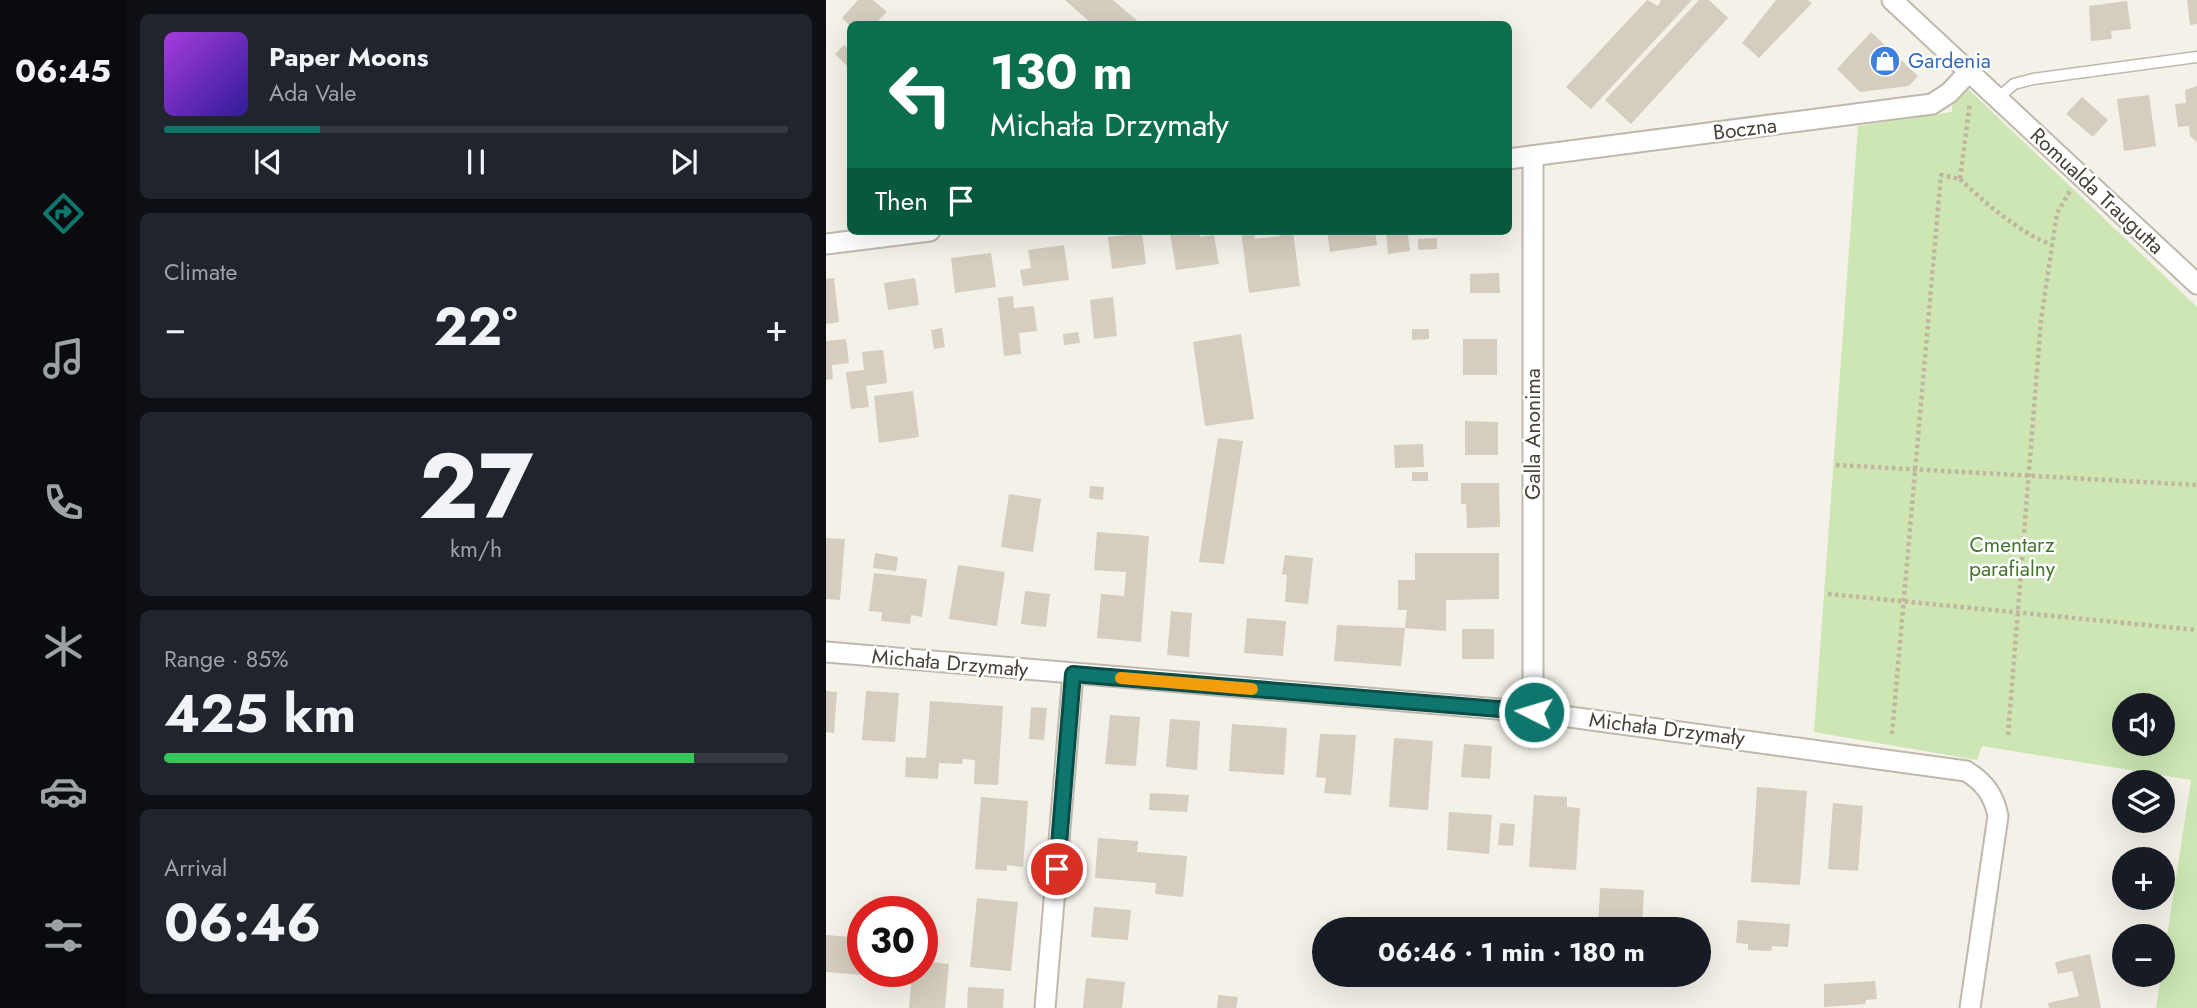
<!DOCTYPE html>
<meta charset="utf-8">
<style>
body{margin:0;font-family:Jost,sans-serif;background:#20242c;color:#f1f3f6;height:100vh;display:flex;flex-direction:column;font-size:26px;white-space:nowrap}
*{box-sizing:border-box;margin:0}
p{font-size:23px;color:#9ea1a6}
.icon{flex:none;width:38px;height:38px;fill:none;stroke:currentColor;stroke-width:2;stroke-linecap:round;stroke-linejoin:round}
.map{position:relative;flex:1;overflow:hidden}
.drawer{display:flex;flex-direction:column;gap:14px;padding:14px;background:#0d0f14;width:700px}
.drawer>*{flex:none}
.hud{position:absolute;left:21px;top:21px;width:665px;height:214px;border-radius:10px;box-shadow:0 7px 28px #0002;background:#0b6e4f;color:#fff;overflow:hidden}
.buttons{position:absolute;left:1286px;top:693px;display:grid;gap:14px}
.buttons a{display:grid;place-items:center;width:63px;height:63px;border-radius:50%;background:#171b24;box-shadow:0 7px 28px #0002;font-size:35px}
.speed{position:absolute;left:21px;top:896px;display:flex;gap:14px;font-size:35px;font-weight:700;text-align:center}
.speed>*{display:grid;place-content:center;width:91px;height:91px;border-radius:50%;background:#171b24;box-shadow:0 7px 28px #0002;line-height:1}
.speed .limit{border:10px solid #d22;background:#fff;color:#111}
.pin{position:absolute;display:grid;place-items:center;width:60px;height:60px;color:#fff;margin:-30px;border:4px solid #fff;border-radius:50%;box-shadow:0 2px 7px #0007}
.me{position:absolute;width:77px;margin:-38px;rotate:275deg;stroke-linejoin:round;filter:drop-shadow(0 0 5px #0008)}
.turn{display:flex;align-items:center;gap:24px;height:147px;padding:0 28px;font-size:32px}
.turn .icon{width:91px;height:91px;stroke-width:2.5}
.turn b{display:block;font-size:49px;line-height:60px}
.then{display:flex;align-items:center;height:66px;padding:0 28px;background:#0003;gap:14px;font-size:26px}
.big{font-size:52px;font-weight:700;line-height:1.1}
.drawer .widget{flex:1;display:flex;flex-direction:column;justify-content:center;gap:10px;min-width:0;padding:0 24px;border-radius:10px;background:#20242c}
.drawer .dial{align-items:center;gap:0}
.dial b{font-size:91px;line-height:1}
.song{display:flex;align-items:center;gap:21px}
.cover{width:84px;height:84px;border-radius:10px;background:linear-gradient(135deg,hsl(280 70% 55%),hsl(250 70% 35%))}
.played{height:7px;border-radius:4px;background:linear-gradient(90deg,#0f766e 25%,#363941 25%)}
.keys{display:flex;justify-content:space-around;direction:ltr}
.heat{display:flex;justify-content:space-between;align-items:center;font-size:38px;direction:ltr}
.charge{height:10px;border-radius:5px;background:linear-gradient(90deg,#34c759 85%,#363941 0)}
.trip{position:absolute;left:486px;top:917px;width:399px;height:70px;border-radius:35px;background:#171b24;box-shadow:0 7px 28px #0002;font-weight:700;line-height:70px;text-align:center}
main{display:flex;flex:1;min-height:0}
.dock{display:flex;flex-direction:column;width:126px;justify-content:space-around;align-items:center;background:#090b0e;color:#9ea1a6}
.dock .icon{width:49px;height:49px}
.dock .on{color:#0f766e}
.dock b{font-size:32px;color:#f1f3f6}
.map>svg:first-child{display:block}
.green{fill:#cde6b4;fill-rule:evenodd}
.building{fill:#d5cdbf}
.lines{fill:none;stroke-linecap:round;stroke-linejoin:round}
.service-casing{stroke:#bfb9ac;stroke-width:13}
.minor-casing{stroke:#bfb9ac;stroke-width:23}
.path{stroke:#c0b69e;stroke-width:4.5;stroke-dasharray:3.5 3.5;stroke-linecap:butt}
.service{stroke:#fff;stroke-width:10}
.minor{stroke:#fff;stroke-width:19}
.route-casing{stroke:#0a4d48;stroke-width:18}
.route{stroke:#0f766e;stroke-width:12}
.slow{stroke:#f59e0b;stroke-width:12}
.labels{text-anchor:middle;dominant-baseline:central;stroke-width:5;stroke-linejoin:round;paint-order:stroke}
.shop-label{font-size:21px;fill:#366cbe;stroke:#fff;text-anchor:start}
.street-label{font-size:21px;fill:#474238;stroke:#fff}
.park-label{font-size:21px;fill:#45762d;stroke:#fff}
</style>
<main>
<nav class="dock">
<b>06:45</b>
<svg class="icon on" aria-label="directions" viewBox="0 0 24 24"><path d="M12 3l9 9-9 9-9-9zM9 14v-3h6M13 9l2 2-2 2"/></svg>
<svg class="icon" aria-label="music" viewBox="0 0 24 24"><path d="M9 18V5l10-2v13"/><circle cx="6" cy="18" r="3"/><circle cx="16" cy="16" r="3"/></svg>
<svg class="icon" aria-label="phone" viewBox="0 0 24 24"><path d="M5 4h4l2 5-3 2q2 4 5 5l2-3 5 2v4C11 20 4 13 5 4z"/></svg>
<svg class="icon" aria-label="climate" viewBox="0 0 24 24"><path d="M12 3v18M4 7l16 10M4 17L20 7"/></svg>
<svg class="icon" aria-label="car" viewBox="0 0 24 24"><path d="M5 17H2v-5l4-1 3-4h7l3 4 3 1v5h-3M9 17h6M6 11h13"/><circle cx="7" cy="17" r="2"/><circle cx="17" cy="17" r="2"/></svg>
<svg class="icon" aria-label="filters" viewBox="0 0 24 24"><path d="M4 7h16M4 17h16"/><circle cx="9" cy="7" r="2"/><circle cx="15" cy="17" r="2"/></svg>
</nav>
<section class="drawer">
<div class="widget">
<div class="song"><i class="cover"></i><div><b>Paper Moons</b><p>Ada Vale</p></div></div>
<div class="played"></div>
<div class="keys"><svg class="icon" aria-label="previous" viewBox="0 0 24 24"><path d="M18 5L8 12l10 7zM5 5v14"/></svg><svg class="icon" aria-label="pause" viewBox="0 0 24 24"><path d="M8 5v14M16 5v14"/></svg><svg class="icon" aria-label="next" viewBox="0 0 24 24"><path d="M6 5l10 7-10 7zM19 5v14"/></svg></div>
</div>
<div class="widget"><p>Climate</p>
<div class="heat"><a>−</a><b class="big">22°</b><a>+</a></div>
</div>
<div class="widget dial"><b>27</b><p>km/h</p></div>
<div class="widget"><p>Range · 85%</p><b class="big">425 km</b><div class="charge"></div></div>
<div class="widget"><p>Arrival</p><b class="big">06:46</b></div>
</section>
<div class="map">
<svg width="1371" height="1008" viewBox="0 0 1371 1008">
<rect width="100%" height="100%" fill="#f4f1e9"/>
<path class="green" d="M1140,87L1371,307V1008H1330L1365,780L1156,746L1151,760L988,732L1032,126L1126,112L1127,99ZM1298,705H1337V744H1298Z"/>
<g class="building">
<path d="M32,0H47L61,12L49,24L24,26L16,18Z"/>
<path d="M239,0H287L315,24H266Z"/>
<path d="M821,0L832,6L835,0H866L765,109L740,87Z"/>
<path d="M873,0H883L902,18L805,124L779,100Z"/>
<path d="M950,0H982L986,3L933,58L916,43Z"/>
<path d="M1361,0H1371V24L1364,25Z"/>
<path d="M1301,1L1305,29L1285,31L1286,39L1265,41L1263,6Z"/>
<path d="M1045,32L1092,76L1083,86L1034,92L1011,69Z"/>
<path d="M18,45L24,51V69L9,54Z"/>
<path d="M1371,86V142L1364,136L1363,126L1352,127L1349,104L1360,103L1359,90Z"/>
<path d="M1323,95L1330,146L1298,151L1291,99Z"/>
<path d="M1256,97L1282,120L1267,137L1240,114Z"/>
<path d="M373,231L374,237L388,235L393,264L350,270L344,233Z"/>
<path d="M415,231H428L429,239L454,236V231H467L474,286L423,293Z"/>
<path d="M501,231H549L551,245L504,252Z"/>
<path d="M560,231H577V235H582L584,251L562,254Z"/>
<path d="M316,233L320,264L286,269L282,237Z"/>
<path d="M611,238V249L592,250V239Z"/>
<path d="M238,245L243,280L197,286L194,270L205,268L202,250Z"/>
<path d="M165,253L170,287L129,293L125,258Z"/>
<path d="M673,273L674,293H644V274Z"/>
<path d="M8,278L13,322L0,324V279Z"/>
<path d="M89,278L93,305L62,310L58,283Z"/>
<path d="M187,296L188,308L208,306L211,331L193,333L195,354L178,356L172,298Z"/>
<path d="M287,297L291,336L268,339L264,300Z"/>
<path d="M116,328L119,347L108,349L105,330Z"/>
<path d="M586,329H603V339L586,340Z"/>
<path d="M252,332L254,343L238,345L237,334Z"/>
<path d="M415,334L428,419L379,426L367,342Z"/>
<path d="M20,339L23,363L6,365L7,379L0,380V341Z"/>
<rect x="637" y="339" width="34" height="36"/>
<path d="M57,350L61,383L40,386L43,407L25,409L20,372L38,370L36,352Z"/>
<path d="M87,391L93,437L53,443L48,396Z"/>
<path d="M639,421L672,422V455H639Z"/>
<path d="M392,438L417,441L398,564L373,562Z"/>
<path d="M597,444L598,467L569,468L568,445Z"/>
<rect x="586" y="472" width="16" height="9"/>
<path d="M635,483H673L674,527L641,528L640,504H635Z"/>
<path d="M264,486L278,487L277,500L263,498Z"/>
<path d="M183,494L215,499L207,552L175,547Z"/>
<path d="M271,532L323,536L315,642L271,638L275,594L298,596L300,572L268,570Z"/>
<path d="M0,538L19,539L14,600L0,599Z"/>
<path d="M49,553L72,557L70,571L47,568Z"/>
<path d="M589,553H673V599L620,600V631L579,628L581,610H572V580H589Z"/>
<path d="M459,555L487,558L482,604L459,602L461,575L456,574Z"/>
<path d="M132,565L179,572L171,626L123,619Z"/>
<path d="M48,573L101,579L96,617L85,615L84,624L55,621L56,612L43,611Z"/>
<path d="M199,591L224,594L220,627L195,624Z"/>
<path d="M345,611L366,613L363,657L341,655Z"/>
<path d="M421,618L460,621L457,656L418,653Z"/>
<path d="M511,625L579,628L575,666L508,661Z"/>
<rect x="636" y="629" width="32" height="30"/>
<path d="M0,691L11,692L8,733L0,732Z"/>
<path d="M40,691L73,693L69,742L36,740Z"/>
<path d="M104,701L177,706L172,785L148,784L149,760L137,759L136,764L113,763L112,779L79,777L80,757L100,758Z"/>
<path d="M205,707L221,708L218,740L203,739Z"/>
<path d="M284,715L314,717L310,766L279,764Z"/>
<path d="M344,719L374,721L371,770L340,767Z"/>
<path d="M406,724L461,728L458,775L403,771Z"/>
<path d="M494,734L530,735L525,795L498,793L500,778L490,777Z"/>
<path d="M568,738L607,741L602,810L563,807Z"/>
<path d="M638,744L666,746L664,779L635,777Z"/>
<path d="M931,787L981,791L974,885L925,882Z"/>
<path d="M324,793L363,795L361,812L323,810Z"/>
<path d="M708,795L741,797V807L754,808L750,870L703,867Z"/>
<path d="M155,797L202,801L197,867L181,865V871L149,869Z"/>
<path d="M1007,803L1037,806L1032,871L1002,869Z"/>
<path d="M623,812L666,815L663,854L621,850Z"/>
<path d="M674,823L689,824L687,846L672,845Z"/>
<path d="M272,838L312,841L311,852L361,856L357,897L329,894L330,883L269,878Z"/>
<path d="M774,888L818,890L816,929H772Z"/>
<path d="M151,898L192,902L185,971L144,967Z"/>
<path d="M268,907L305,910L302,940L265,937Z"/>
<path d="M912,920L964,924L962,947L946,946L945,951L922,950V944L910,943Z"/>
<path d="M0,935L37,938V971H51L50,976L0,972Z"/>
<path d="M1264,954L1275,1008H1223L1222,1003L1253,996L1246,971L1232,974L1229,962Z"/>
<path d="M96,961L123,964L119,1008H83L86,971H96Z"/>
<path d="M260,978L299,982L296,1008H257Z"/>
<path d="M1049,981L1051,999L1040,1000L1039,1004L998,1007V984Z"/>
<path d="M142,987L178,989L177,1008H141Z"/>
<path d="M392,995L412,997L410,1008H391Z"/>
</g>
<g class="lines">
<g class="service-casing">
<path id="service" d="M1172,98L1188,84L1207,79L1371,57"/>
</g>
<g class="minor-casing">
<g id="minor">
<path d="M1066,0L1371,284"/>
<path d="M682,159L1106,104L1123,93L1143,72"/>
<path d="M0,244L104,231"/>
<path d="M0,652L707,712L1140,771C1158,782 1168,795 1172,816L1144,1008"/>
<path d="M707,712V156"/>
<path d="M219,1008L247,674"/>
</g>
</g>
<g class="path">
<path d="M1134,179C1159,203 1194,233 1226,245"/>
<path d="M1010,465L1371,485"/>
<path d="M1002,594L1371,630"/>
<path d="M1066,734L1115,175L1134,179L1144,102"/>
<path d="M1182,735L1215,320L1231,213L1244,191"/>
</g>
<use href="#service" class="service"/>
<use href="#minor" class="minor"/>
</g>
<g class="lines">
<g class="route-casing">
<path id="route" d="M231,869L247,674L708,712"/>
</g>
<use href="#route" class="route"/>
<path class="slow" d="M295,678L426,689"/>
</g>
<defs>
<g id="shop-disc" transform="scale(1.575)"><circle r="9.5" fill="#3f7fe0" stroke="#fff"/><path d="M-5-2.5h2.3a2.7 3.5 0 0 1 5.4 0H5L5.5 6h-11ZM-1.5-2.5h3a1.5 2.3 0 0 0-3 0Z" fill="#fff"/></g>
</defs>
<g fill-rule="evenodd">
<use href="#shop-disc" x="1059" y="61"/>
</g>
<g class="labels">
<g class="shop-label">
<text x="1082" y="61">Gardenia</text>
</g>
<g class="street-label">
<text transform="translate(919 129) rotate(-7)">Boczna</text>
<text transform="translate(1271 191) rotate(43)">Romualda Traugutta</text>
<text transform="translate(707 434) rotate(-90)">Galla Anonima</text>
<text transform="translate(124 663) rotate(5)">Michała Drzymały</text>
<text transform="translate(841 729) rotate(7)">Michała Drzymały</text>
</g>
<g class="park-label">
<text x="1186" y="545">Cmentarz<tspan x="1186" dy="24">parafialny</tspan></text>
</g>
</g>
</svg>
<div class="buttons">
<a><svg class="icon" aria-label="sound" viewBox="0 0 24 24"><path d="M4 9h4l5-4v14l-5-4H4zM17 9q2 3 0 6"/></svg></a>
<a><svg class="icon" aria-label="layers" viewBox="0 0 24 24"><path d="M12 4l9 5-9 5-9-5zM3 14l9 5 9-5"/></svg></a>
<a>+</a>
<a>−</a>
</div>
<div class="speed"><div class="limit">30</div></div>
<div class="pin" style="left:231px;top:869px;background:#d93025"><svg class="icon" aria-label="arrive" viewBox="0 0 24 24"><path d="M6 21V4h12l-3 4 3 4H6"/></svg></div>
<svg class="me" style="left:708px;top:712px" viewBox="-20 -20 40 40"><circle r="17" fill="#0f766e" stroke="#fff" stroke-width="3"/><path d="M0-11L8 9 0 5-8 9z" fill="#fff"/></svg>
<div class="trip">06:46 · 1 min · 180 m</div>
<div class="hud">
<div class="turn"><svg class="icon" aria-label="left" viewBox="0 0 24 24"><path d="M17 20v-9H6M10 6l-5 5 5 5"/></svg><div><b>130 m</b>Michała Drzymały</div></div>
<div class="then">Then<svg class="icon" aria-label="arrive" viewBox="0 0 24 24"><path d="M6 21V4h12l-3 4 3 4H6"/></svg></div>
</div>
</div>
</main>
